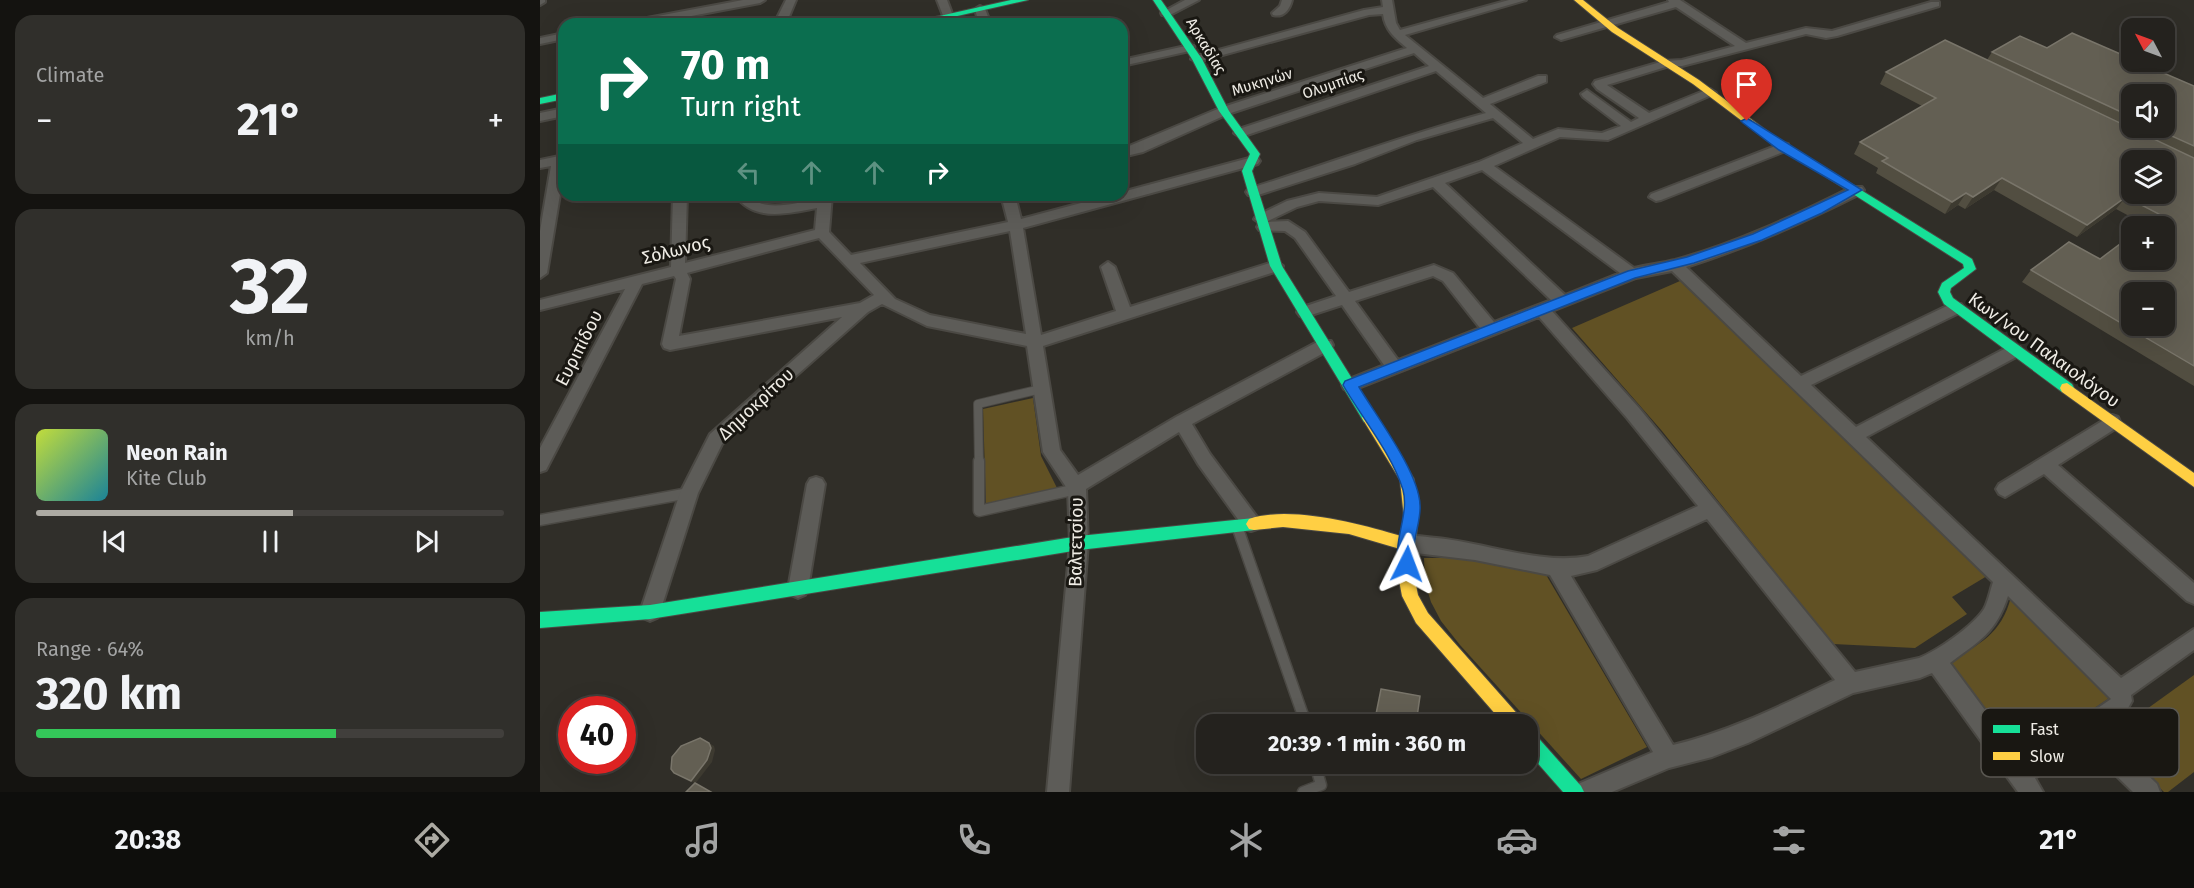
<!DOCTYPE html>
<meta charset="utf-8">
<style>
body{margin:0;font-family:"Fira Sans",sans-serif;background:#302f2b;color:#f1f3f6;height:100vh;display:flex;flex-direction:column;font-size:22px;white-space:nowrap}
*{box-sizing:border-box;margin:0}
p{font-size:20px;color:#a3a4a4}
.icon{flex:none;width:33px;height:33px;fill:none;stroke:currentColor;stroke-width:2;stroke-linecap:round;stroke-linejoin:round}
.map{position:relative;flex:1;overflow:hidden}
.sheet{display:flex;flex-direction:column;gap:15px;padding:15px;background:#141310;width:540px}
.sheet>*{flex:none}
.banner{position:absolute;left:18px;top:18px;width:570px;height:183px;border-radius:18px;box-shadow:0 6px 24px #0002,0 0 0 2px #413f3c;background:#0b6e4f;color:#fff;overflow:hidden}
.needle{width:39px;rotate:311deg}
.fabs{position:absolute;left:1581px;top:18px;display:grid;gap:12px}
.fabs a{display:grid;place-items:center;width:54px;height:54px;border-radius:12px;background:#24221e;box-shadow:0 6px 24px #0002,0 0 0 2px #413f3c;font-size:30px}
.speed{position:absolute;left:18px;top:696px;display:flex;gap:12px;font-size:30px;font-weight:700;text-align:center}
.speed>*{display:grid;place-content:center;width:78px;height:78px;border-radius:50%;background:#24221e;box-shadow:0 6px 24px #0002,0 0 0 2px #413f3c;line-height:1}
.speed .limit{border:9px solid #d22;background:#fff;color:#111}
.pin{position:absolute;display:grid;place-items:center;width:51px;height:51px;color:#fff;margin:-62px -26px;border-radius:50% 50% 50% 0;rotate:-45deg;box-shadow:0 0 6px #0007}
.pin .icon{rotate:45deg}
.me{position:absolute;width:66px;margin:-33px;rotate:3deg;stroke-linejoin:round;filter:drop-shadow(0 0 4px #0008)}
.turn{display:flex;align-items:center;gap:21px;height:126px;padding:0 24px;font-size:27px}
.turn .icon{width:78px;height:78px;stroke-width:2.5}
.turn b{display:block;font-size:42px;line-height:51px}
.lanes{display:flex;align-items:center;height:57px;padding:0 24px;background:#0003;justify-content:center;gap:30px;direction:ltr}
.lanes .off{opacity:.35}
.big{font-size:45px;font-weight:700;line-height:1.1}
.sheet .tile{flex:1;display:flex;flex-direction:column;justify-content:center;gap:9px;min-width:0;padding:0 21px;border-radius:18px;background:#302f2b}
.sheet .dial{align-items:center;gap:0}
.dial b{font-size:78px;line-height:1}
.song{display:flex;align-items:center;gap:18px}
.cover{width:72px;height:72px;border-radius:9px;background:linear-gradient(135deg,hsl(70 70% 55%),hsl(190 70% 35%))}
.played{height:6px;border-radius:3px;background:linear-gradient(90deg,#acaaa3 55%,#413f3c 55%)}
.keys{display:flex;justify-content:space-around;direction:ltr}
.heat{display:flex;justify-content:space-between;align-items:center;font-size:33px;direction:ltr}
.charge{height:9px;border-radius:4px;background:linear-gradient(90deg,#34c759 64%,#413f3c 0)}
.trip{position:absolute;left:656px;top:714px;width:342px;height:60px;border-radius:18px;background:#24221e;box-shadow:0 6px 24px #0002,0 0 0 2px #413f3c;font-weight:700;line-height:60px;text-align:center}
.menu{display:flex;height:96px;justify-content:space-around;align-items:center;background:#0e0e0c;color:#a3a4a4}
.menu .icon{width:42px;height:42px}
.menu .selected{color:#acaaa3}
.menu b{font-size:27px;color:#f1f3f6}
main{display:flex;flex:1;min-height:0}
.map>svg:first-child{display:block}
.green{fill:#615124}
.lines{fill:none;stroke-linecap:round;stroke-linejoin:round}
.lane-far1-casing{stroke:#4b4944;stroke-width:10}
.lane-casing{stroke:#4b4944;stroke-width:13}
.street-casing{stroke:#4b4944;stroke-width:4}
.fast-casing{stroke:#4b4944;stroke-width:2}
.slow-casing{stroke:#4b4944;stroke-width:2}
.lane-far1{stroke:#5d5c58;stroke-width:8}
.lane{stroke:#5d5c58;stroke-width:10}
.street{fill:#5d5c58;fill-rule:evenodd}
.fast{fill:#16e098;fill-rule:evenodd}
.slow{fill:#ffcf43;fill-rule:evenodd}
.wall{fill:#524e41;fill-rule:evenodd}
.shaded-wall{fill:#3d3a30}
.building{fill:#635f53;stroke:#79756a;stroke-width:1.5;fill-rule:evenodd}
.route{fill:#1a73e8;stroke:#114b97;stroke-width:1.5}
.labels{text-anchor:middle;dominant-baseline:central;stroke-width:6;stroke-linejoin:round;paint-order:stroke}
.far-street-label{font-size:15px;fill:#efece5;stroke:#191712}
.street-label{font-size:18px;fill:#efece5;stroke:#191712}
.key{fill:#191712;stroke:#595751;stroke-width:1.5}
.key-label{font-size:16px;fill:#efece5}
</style>
<main>
<section class="sheet">
<div class="tile"><p>Climate</p>
<div class="heat"><a>−</a><b class="big">21°</b><a>+</a></div>
</div>
<div class="tile dial"><b>32</b><p>km/h</p></div>
<div class="tile">
<div class="song"><i class="cover"></i><div><b>Neon Rain</b><p>Kite Club</p></div></div>
<div class="played"></div>
<div class="keys"><svg class="icon" aria-label="previous" viewBox="0 0 24 24"><path d="M18 5L8 12l10 7zM5 5v14"/></svg><svg class="icon" aria-label="pause" viewBox="0 0 24 24"><path d="M8 5v14M16 5v14"/></svg><svg class="icon" aria-label="next" viewBox="0 0 24 24"><path d="M6 5l10 7-10 7zM19 5v14"/></svg></div>
</div>
<div class="tile"><p>Range · 64%</p><b class="big">320 km</b><div class="charge"></div></div>
</section>
<div class="map">
<svg width="1654" height="792" viewBox="0 0 1654 792">
<rect width="100%" height="100%" fill="#302e28"/>
<g class="green">
<path d="M1140,281L1447,576L1412,597L1427,614L1375,648L1293,644L1122,431L1032,328Z"/>
<path d="M493,398L501,456L517,488L446,504L443,409Z"/>
<path d="M884,558H915L1005,573L1107,747L1041,779L920,645L901,621L891,602L885,583Z"/>
<path d="M1471,597L1565,688L1568,699L1480,758L1410,662C1440,643 1461,635 1471,597Z"/>
<path d="M1654,675V772L1628,792H1624L1568,737Z"/>
</g>
<g class="lines">
<g class="lane-far1-casing">
<path id="lane-far1" d="M439,463L438,404L501,389"/>
</g>
<g class="lane-casing">
<g id="lane">
<path d="M439,461V511L537,489"/>
<path d="M0,520L149,493"/>
<path d="M697,526L766,724"/>
<path d="M763,792L781,785L775,764"/>
</g>
</g>
<g class="street-casing">
<g id="street">
<path d="M0,0H5V2L0,5Z"/>
<path d="M203,0H225L220,3L109,24H85L91,21Z"/>
<path d="M246,0H256L246,24H234Z"/>
<path d="M397,0H407L413,16L412,18H404Z"/>
<path d="M645,0H659L630,15H622L621,13Z"/>
<path d="M742,0H752C750,9 744,18 733,15L732,13L740,6Z"/>
<path d="M842,0H852L856,23L860,30L969,0H986L865,35L943,98L998,76H1006V82L950,104L993,139L1018,129L1062,133L1081,126L1043,97L1041,94L1047,90L1091,122L1099,118L1057,89L1053,84L1055,81L1124,61L1142,60L1195,46L1136,7L1021,40L1015,37L1017,35L1129,2L1128,0H1140L1206,43L1266,28L1292,31L1391,2H1399V6L1297,36L1286,38L1266,34L1142,66H1129L1067,85L1109,113L1166,90L1170,89L1176,93L1068,140L1020,137L954,166L1094,268C1108,265 1122,263 1135,260C1197,243 1256,215 1312,187H1322L1324,190L1322,193C1265,222 1207,248 1146,267L1261,376L1411,304H1421L1424,308L1421,312L1271,385L1316,427L1468,347H1480L1482,351L1480,355L1326,437L1581,678L1654,629V650L1591,695L1592,701L1584,715L1562,731L1617,784L1620,792H1593L1544,744L1495,778L1503,792H1478L1392,673L1380,678L1313,693L1208,743L1172,757L1129,768L1072,792H1035L1038,784L1113,752L1010,575L935,560L867,552L860,550L858,544L860,538C872,534 885,537 897,538C946,543 1001,565 1048,556L1158,506L1087,418L999,317L816,389L810,391L804,389L802,385L804,381L844,365L802,305L765,317L760,316L757,312L760,308L796,296L755,238L745,231L719,230L717,227L720,223L714,219L716,216L747,201L779,193L837,197L939,162L983,143L953,118L877,140L815,164L718,195H708L706,192L708,189C788,164 865,135 946,113L896,71L704,136L700,137L694,133L696,130L889,66L874,53L688,114L603,152L582,157V149L680,108L867,48C855,38 845,30 843,14L829,15L657,62L651,59L653,57L824,10L843,7ZM942,170L1080,273L1025,295L905,183ZM893,187L1011,300L954,322L913,273L894,265L809,292L765,232L748,221L726,222L757,207L779,201L838,205ZM1132,271L1453,582C1450,591 1448,602 1444,609C1433,626 1397,651 1379,658L1315,672L1099,408L1012,311L1096,278ZM893,276L903,281L940,328L858,360L815,301ZM1167,519L1295,680C1242,705 1191,731 1133,745L1031,576L1057,570ZM1468,596L1571,699L1482,760L1410,663C1439,641 1456,633 1468,596Z"/>
<path d="M440,6L445,9L451,24H439L435,9Z"/>
<path d="M24,33V39L0,44V38Z"/>
<path d="M650,45L654,46V50L582,66V60Z"/>
<path d="M24,108V116L0,121V113Z"/>
<path d="M1243,143L1248,144L1249,147L1248,150L1121,200L1116,201L1109,197L1111,194Z"/>
<path d="M24,155V170L7,273L0,278V231L11,166L0,168V160Z"/>
<path d="M713,157L718,158L720,161L718,164L483,228L501,335L576,311L561,267L568,262L575,267L590,307L736,261L743,266L741,270L503,346L520,450L538,475L636,417L779,341H791L793,345L791,349L652,424L670,454L717,517L720,523L717,529L711,531L705,529L658,464L639,432L546,489L548,543L529,792H507L530,543L528,490L503,452L487,346L387,326L342,304L328,312L214,413L182,444L158,493L120,612L117,618L110,621L103,618L100,612L140,493L170,434L302,317L130,350L124,348L122,344L136,279L134,276L102,284L6,470L0,472V448L85,289L0,310V300L131,267L133,195H147L145,263L275,230L277,208C249,213 214,223 195,195H209C223,214 258,202 278,199V195H292L289,232L311,255L468,222L461,195H475L481,219L571,195H582V192ZM470,231L486,334L390,315L355,299L320,263ZM279,238L334,295L320,303L139,336L150,279L147,273Z"/>
<path d="M1572,415L1578,417L1580,422L1578,427L1518,465L1654,583V604L1647,601L1504,474L1465,497L1459,494L1456,489L1459,484Z"/>
<path d="M276,477L282,479L285,484L268,589L265,595L258,598L251,595L248,589L267,484L270,479Z"/>
</g>
</g>
<g class="fast-casing">
<g id="fast">
<path d="M471,0H488L382,24H364Z"/>
<path d="M613,0H621L662,59L689,111L720,154L712,171L742,266L834,414L836,418L834,422H824L730,266L702,171L710,154L679,111L652,59Z"/>
<path d="M24,93V99L0,104V98Z"/>
<path d="M1226,131L1432,259L1436,269L1411,288L1410,292L1413,298L1532,384L1534,388L1532,392H1522L1404,304L1398,292L1402,283L1424,268L1423,264L1222,136V132Z"/>
<path d="M714,518L719,519L722,524L719,529L714,530L539,550L110,619L0,628V612L110,605L539,536Z"/>
<path d="M987,729L993,732L1041,786L1044,792H1023L987,751Z"/>
</g>
</g>
<g class="slow-casing">
<g id="slow">
<path d="M1034,0H1043L1078,28L1159,80L1231,134L1230,136H1222L1153,84L1072,32Z"/>
<path d="M1527,383L1654,473V487L1522,392L1520,388L1522,384Z"/>
<path d="M829,413L834,414L874,479L878,518L873,570L878,595L888,613L981,718L983,724H964L876,623L862,596L857,570L860,549L809,534L743,527L714,530L709,529L706,524L709,519C750,505 820,524 861,536L864,518L860,480L822,418L824,414Z"/>
</g>
</g>
<use href="#lane-far1" class="lane-far1"/>
<use href="#lane" class="lane"/>
<use href="#street" class="street"/>
<use href="#fast" class="fast"/>
<use href="#slow" class="slow"/>
</g>
<path class="wall" d="M1507,48L1654,86V386L1482,282L1491,270L1560,259L1606,225L1576,209L1537,237L1454,190L1425,209L1418,205L1405,214L1336,173L1338,168L1314,154L1320,142L1382,106L1340,84L1346,72L1447,60L1452,52ZM1592,94L1624,128H1592Z"/>
<g class="shaded-wall">
<path d="M1462,178L1454,190L1425,209L1433,197Z"/>
<path d="M1426,193L1418,205L1405,214L1412,202Z"/>
<path d="M1586,197L1576,209L1537,237L1547,225Z"/>
<path d="M169,743L174,746L175,750L172,762L155,784L151,781Z"/>
</g>
<g class="building">
<path d="M1532,33L1592,59V62H1598L1654,86V146L1614,128H1624V94H1592V117L1452,52L1480,36L1507,48Z"/>
<path d="M1405,40L1654,158V366L1491,270L1529,242L1560,259L1592,235V260H1624V226H1603L1619,214L1586,197L1547,225L1462,178L1433,197L1426,193L1412,202L1342,161L1348,158L1320,142L1396,98L1346,72ZM1592,160H1624V194H1592ZM1592,292H1624V326H1592Z"/>
<path d="M841,689L880,696L876,724H834Z"/>
<path d="M160,738L169,743L171,748L167,760L151,781L134,773L131,769L132,757L141,746Z"/>
<path d="M155,783L171,792H146Z"/>
</g>
<path class="route" d="M1207,118L1322,190L1282,213L1222,240L1154,263L1095,278L819,387C836,416 879,472 880,505C881,517 876,530 875,541C874,551 876,560 872,569L867,571L861,569C850,545 870,516 863,490C852,454 822,418 803,385L805,381L1088,271L1147,257L1213,234L1308,190L1239,150L1203,123L1201,121Z"/>
<g class="labels">
<g class="far-street-label">
<text transform="translate(666 46) rotate(59)">Αρκαδίας</text>
<text transform="translate(722 82) rotate(-17)">Μυκηνών</text>
<text transform="translate(793 84) rotate(-19)">Ολυμπίας</text>
</g>
<g class="street-label">
<text transform="translate(136 250) rotate(-14)">Σόλωνος</text>
<text transform="translate(39 348) rotate(-63)">Ευριπίδου</text>
<text transform="translate(1504 350) rotate(36)">Κων/νου Παλαιολόγου</text>
<text transform="translate(216 404) rotate(-43)">Δημοκρίτου</text>
<text transform="translate(536 542) rotate(-89)">Βαλτετσίου</text>
</g>
</g>
<rect x="1441" y="708" width="198" height="69" rx="9" class="key"/>
<rect x="1453" y="725" width="27" height="8" fill="#16e098"/>
<rect x="1453" y="752" width="27" height="8" fill="#ffcf43"/>
<g class="key-label">
<text x="1490" y="735">Fast</text>
<text x="1490" y="762">Slow</text>
</g>
</svg>
<div class="fabs">
<a><svg class="needle" viewBox="-14 -14 28 28"><path d="M0-13l5 13h-10z" fill="#e53935"/><path d="M0 13l5-13h-10z" fill="#a3a4a4"/></svg></a>
<a><svg class="icon" aria-label="sound" viewBox="0 0 24 24"><path d="M4 9h4l5-4v14l-5-4H4zM17 9q2 3 0 6"/></svg></a>
<a><svg class="icon" aria-label="layers" viewBox="0 0 24 24"><path d="M12 4l9 5-9 5-9-5zM3 14l9 5 9-5"/></svg></a>
<a>+</a>
<a>−</a>
</div>
<div class="speed"><div class="limit">40</div></div>
<div class="pin" style="left:1207px;top:121px;background:#d93025"><svg class="icon" aria-label="arrive" viewBox="0 0 24 24"><path d="M6 21V4h12l-3 4 3 4H6"/></svg></div>
<svg class="me" style="left:867px;top:564px" viewBox="-20 -20 40 40"><path d="M0-17L14 15 0 8-14 15z" fill="#1a73e8" stroke="#fff" stroke-width="4"/></svg>
<div class="trip">20:39 · 1 min · 360 m</div>
<div class="banner">
<div class="turn"><svg class="icon" aria-label="right" viewBox="0 0 24 24"><path d="M7 20v-9h11M14 6l5 5-5 5"/></svg><div><b>70 m</b>Turn right</div></div>
<div class="lanes"><svg class="icon off" aria-label="left" viewBox="0 0 24 24"><path d="M17 20v-9H6M10 6l-5 5 5 5"/></svg><svg class="icon off" aria-label="ahead" viewBox="0 0 24 24"><path d="M12 20V5M6 11l6-6 6 6"/></svg><svg class="icon off" aria-label="ahead" viewBox="0 0 24 24"><path d="M12 20V5M6 11l6-6 6 6"/></svg><svg class="icon" aria-label="right" viewBox="0 0 24 24"><path d="M7 20v-9h11M14 6l5 5-5 5"/></svg></div>
</div>
</div>
</main>
<nav class="menu">
<b>20:38</b>
<svg class="icon selected" aria-label="directions" viewBox="0 0 24 24"><path d="M12 3l9 9-9 9-9-9zM9 14v-3h6M13 9l2 2-2 2"/></svg>
<svg class="icon" aria-label="music" viewBox="0 0 24 24"><path d="M9 18V5l10-2v13"/><circle cx="6" cy="18" r="3"/><circle cx="16" cy="16" r="3"/></svg>
<svg class="icon" aria-label="phone" viewBox="0 0 24 24"><path d="M5 4h4l2 5-3 2q2 4 5 5l2-3 5 2v4C11 20 4 13 5 4z"/></svg>
<svg class="icon" aria-label="climate" viewBox="0 0 24 24"><path d="M12 3v18M4 7l16 10M4 17L20 7"/></svg>
<svg class="icon" aria-label="car" viewBox="0 0 24 24"><path d="M5 17H2v-5l4-1 3-4h7l3 4 3 1v5h-3M9 17h6M6 11h13"/><circle cx="7" cy="17" r="2"/><circle cx="17" cy="17" r="2"/></svg>
<svg class="icon" aria-label="filters" viewBox="0 0 24 24"><path d="M4 7h16M4 17h16"/><circle cx="9" cy="7" r="2"/><circle cx="15" cy="17" r="2"/></svg>
<b>21°</b>
</nav>
